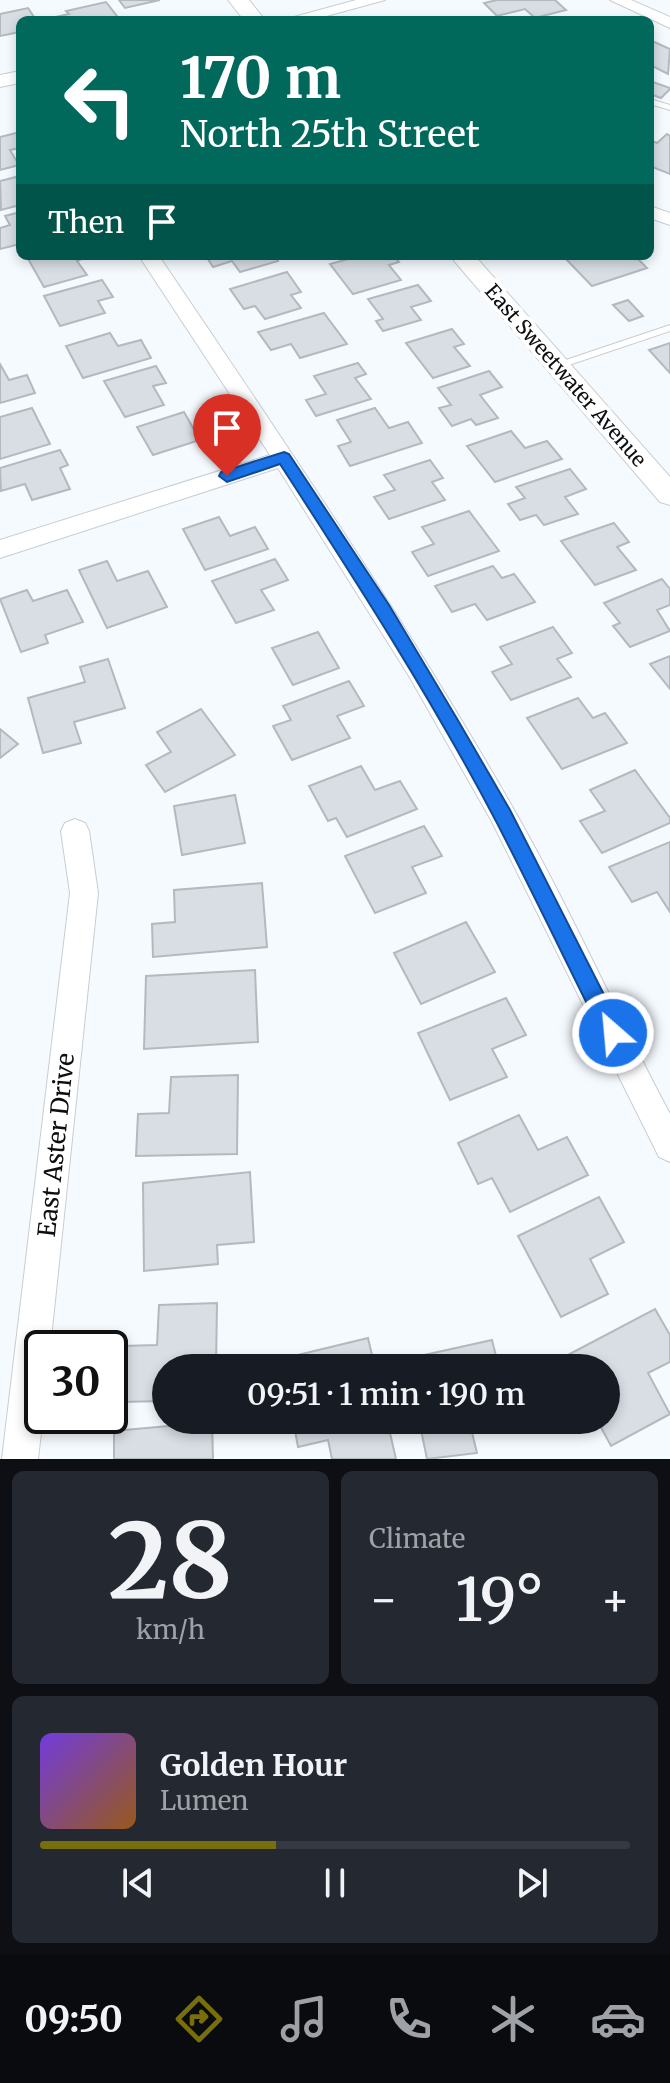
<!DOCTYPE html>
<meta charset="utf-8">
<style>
body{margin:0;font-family:Merriweather,serif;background:#242831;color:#f1f3f6;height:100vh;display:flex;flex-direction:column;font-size:30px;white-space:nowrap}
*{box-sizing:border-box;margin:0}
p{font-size:26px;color:#9ea1a6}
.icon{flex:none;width:44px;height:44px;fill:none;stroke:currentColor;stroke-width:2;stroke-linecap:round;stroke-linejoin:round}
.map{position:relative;height:1459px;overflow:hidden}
.side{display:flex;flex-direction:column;gap:12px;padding:12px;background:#0d0f14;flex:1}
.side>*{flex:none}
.top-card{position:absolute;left:16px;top:16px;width:638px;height:244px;border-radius:12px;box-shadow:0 4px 12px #0003;background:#00695c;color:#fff;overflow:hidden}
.speed{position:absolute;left:24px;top:1330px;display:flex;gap:16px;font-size:40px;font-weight:700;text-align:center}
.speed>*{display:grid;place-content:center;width:104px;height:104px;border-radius:50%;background:#171b24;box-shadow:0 4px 12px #0003;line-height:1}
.speed .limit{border:4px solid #111;border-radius:12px;background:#fff;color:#111}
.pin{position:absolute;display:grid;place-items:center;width:68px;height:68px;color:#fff;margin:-82px -34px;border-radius:50% 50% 50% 0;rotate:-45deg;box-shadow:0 0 8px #0007}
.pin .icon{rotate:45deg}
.me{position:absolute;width:88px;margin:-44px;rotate:333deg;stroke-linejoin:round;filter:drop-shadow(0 0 6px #0008)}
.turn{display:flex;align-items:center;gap:28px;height:168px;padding:0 32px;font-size:36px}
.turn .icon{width:104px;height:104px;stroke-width:2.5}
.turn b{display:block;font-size:56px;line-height:68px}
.then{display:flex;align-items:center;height:76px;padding:0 32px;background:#0003;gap:16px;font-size:30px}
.big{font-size:60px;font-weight:600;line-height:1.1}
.side .card{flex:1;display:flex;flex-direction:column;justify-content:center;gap:12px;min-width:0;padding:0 28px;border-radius:12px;background:#242831}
.side .dial{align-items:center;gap:0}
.dial b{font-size:104px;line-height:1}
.song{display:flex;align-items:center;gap:24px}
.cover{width:96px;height:96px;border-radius:12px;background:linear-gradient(135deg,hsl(260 70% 55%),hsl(30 70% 35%))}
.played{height:8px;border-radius:4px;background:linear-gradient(90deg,#796e0c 40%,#363941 40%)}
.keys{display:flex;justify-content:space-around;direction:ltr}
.heat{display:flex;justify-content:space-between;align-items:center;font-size:44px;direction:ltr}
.side .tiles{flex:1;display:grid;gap:12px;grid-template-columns:1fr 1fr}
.card:last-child{grid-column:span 2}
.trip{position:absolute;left:152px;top:1354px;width:468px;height:80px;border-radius:40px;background:#171b24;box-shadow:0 4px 12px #0003;font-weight:600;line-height:80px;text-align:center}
.menu{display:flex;height:128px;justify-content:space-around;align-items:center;background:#090b0e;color:#9ea1a6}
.menu .icon{width:56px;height:56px}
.menu .selected{color:#796e0c}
.menu b{font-size:36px;color:#f1f3f6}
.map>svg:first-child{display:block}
.building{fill:#d8dee4;stroke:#b3b9bf;stroke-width:2}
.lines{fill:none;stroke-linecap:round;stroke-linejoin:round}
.service-casing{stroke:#c7ced3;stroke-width:2}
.minor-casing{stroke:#c7ced3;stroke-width:2}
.tertiary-casing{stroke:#c7ced3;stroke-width:2}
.service{fill:#fff;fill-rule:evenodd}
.minor{fill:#fff;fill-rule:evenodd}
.tertiary{fill:#fff;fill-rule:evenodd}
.route{fill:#1a73e8;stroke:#114b97;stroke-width:2}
.labels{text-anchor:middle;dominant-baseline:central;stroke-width:8;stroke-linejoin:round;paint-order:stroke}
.street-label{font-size:20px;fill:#0c0e10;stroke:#fff}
.near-street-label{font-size:24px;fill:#0c0e10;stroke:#fff}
</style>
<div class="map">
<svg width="670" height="1459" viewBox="0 0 670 1459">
<rect width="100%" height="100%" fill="#f5faff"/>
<g class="building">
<path d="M119,0H160L125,8Z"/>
<path d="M497,0H555L566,10L535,18L525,9L497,16L484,3Z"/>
<path d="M106,2L120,20L51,18L69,14L66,11Z"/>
<path d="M28,8L36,20H20V32L0,36V14Z"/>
<path d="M650,40L670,49L668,74L650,65Z"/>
<path d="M650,81L670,88V89L661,98L650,94Z"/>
<path d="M20,132V148L10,150L19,165L0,170V137Z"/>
<path d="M667,134L670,136V174L650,166V140L657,143Z"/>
<path d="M16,177L20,183V205L1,210L0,181Z"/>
<path d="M20,212V244L0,249V228L10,225L5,216Z"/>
<path d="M88,256L77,261L87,275L44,287L27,257Z"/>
<path d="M206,256H274L278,261L240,272L232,261L213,267Z"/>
<path d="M359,256H394L399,262L389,265L401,280L353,294L330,264Z"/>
<path d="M563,256H635L647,268L592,286Z"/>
<path d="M287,272L301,292L291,295L301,308L265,319L255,306L244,309L230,289Z"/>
<path d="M102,280L113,297L98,301L105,313L60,326L44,296Z"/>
<path d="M418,285L431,301L411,307L421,320L383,331L376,321L383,319L368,299Z"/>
<path d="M628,300L643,316L629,321L613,305Z"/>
<path d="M324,313L347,344L300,358L291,344L271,350L258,332Z"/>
<path d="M452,329L464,344L454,347L470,366L433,378L406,343Z"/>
<path d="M110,333L118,346L141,340L151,358L83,378L66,346Z"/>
<path d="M670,343V373L649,350Z"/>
<path d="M358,363L366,374L355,378L371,399L316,416L306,400L326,394L314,376Z"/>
<path d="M0,364L9,380L27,375L35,393L0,403Z"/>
<path d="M156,366L166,383L153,386L164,405L125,417L104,381Z"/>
<path d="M489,371L502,387L480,395L498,418L476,425L471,419L452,426L439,408L451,405L438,388Z"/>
<path d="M32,408L50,444L0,459V417Z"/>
<path d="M375,408L389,428L408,422L422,443L350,466L338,446L351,442L337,420Z"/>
<path d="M184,412L200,440L153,455L137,427Z"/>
<path d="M511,431L525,448L547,441L562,459L495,482L467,446Z"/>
<path d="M60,450L68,465L60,468L70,489L32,500L25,484L1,491L0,468Z"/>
<path d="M430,460L443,478L432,482L445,500L389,519L374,497L395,490L384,475Z"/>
<path d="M570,469L586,489L565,497L578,514L544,525L536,515L520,520L508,504L525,498L516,487Z"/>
<path d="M469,511L499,551L428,576L412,552L434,544L422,527Z"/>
<path d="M219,517L230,536L255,527L268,549L205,570L183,529Z"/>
<path d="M614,523L629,542L617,547L636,570L595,585L561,541Z"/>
<path d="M275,559L288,580L261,590L274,610L236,623L212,581Z"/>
<path d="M107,561L117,581L148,571L167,607L107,628L79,570Z"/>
<path d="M493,566L502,578L514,574L535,602L487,620L475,604L452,612L435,586Z"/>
<path d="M662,579L670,589V605L657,610L670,631L630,647L613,626L620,623L604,603Z"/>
<path d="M27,590L33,601L67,590L83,622L45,635L48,643L21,652L0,599Z"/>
<path d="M553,627L572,653L557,659L571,677L511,700L492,672L512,664L500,647Z"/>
<path d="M318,632L339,668L293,685L272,648Z"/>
<path d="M670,656V689L650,664Z"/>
<path d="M108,659L125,708L74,722L81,743L43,753L28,698L85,682L80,667Z"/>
<path d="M349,681L364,706L337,716L350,738L292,760L273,726L291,720L283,706Z"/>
<path d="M578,698L593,718L605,713L627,743L562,769L527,718Z"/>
<path d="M201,709L235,755L165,792L146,765L171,752L157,732Z"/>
<path d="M0,729L18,744L0,758Z"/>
<path d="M361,766L375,790L400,781L417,809L347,837L336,818L328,821L309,786Z"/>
<path d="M635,770L670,818V823L602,853L580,821L605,811L590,790Z"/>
<path d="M235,795L245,843L182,855L174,806Z"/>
<path d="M424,826L442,856L412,867L426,893L375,913L345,856Z"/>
<path d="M670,842V912L657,892L632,902L609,867Z"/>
<path d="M262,883L267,947L153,957L152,924L175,922L174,890Z"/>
<path d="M466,922L495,972L421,1004L394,953Z"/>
<path d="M255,970L258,1042L144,1049L146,976Z"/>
<path d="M506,998L526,1035L492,1049L507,1077L450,1100L418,1033Z"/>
<path d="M238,1075L237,1154L136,1156L138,1114L169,1113L171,1077Z"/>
<path d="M519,1115L538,1150L567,1137L588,1175L510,1212L492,1178L478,1184L458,1143Z"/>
<path d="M250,1172L254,1242L217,1245L218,1264L144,1271L143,1183Z"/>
<path d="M599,1197L624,1242L590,1259L608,1294L561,1317L518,1236Z"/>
<path d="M217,1303L216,1368H166V1401L119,1402L122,1346L157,1345L159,1305Z"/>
<path d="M655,1309L670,1335V1362L648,1373L670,1414L611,1446L597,1420H606V1368H570L564,1357Z"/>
<path d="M368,1338L375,1368H283L281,1359Z"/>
<path d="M492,1340L499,1368H408L406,1359Z"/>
<path d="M293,1420H387L396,1459H332L328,1440L298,1447Z"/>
<path d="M419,1420H469L477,1453L427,1459Z"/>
<path d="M212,1422L213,1459H114V1431Z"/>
</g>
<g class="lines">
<g class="service-casing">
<g id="service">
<path d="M650,99L670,105V110L650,104Z"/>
<path d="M670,325V331L560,368L557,369L552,366L554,364Z"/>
</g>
</g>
<g class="minor-casing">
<g id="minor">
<path d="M356,0H385L312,20H283Z"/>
<path d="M610,0H631L670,17V28Z"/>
<path d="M650,206L670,213V225L650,218Z"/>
<path d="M139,256H159C280,435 401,613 509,801C568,903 615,1011 670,1114V1162L659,1157L491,820L409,676L278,468L0,558V540L270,455Z"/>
<path d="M75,819L85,823L89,831L98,893L50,1348H42L43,1416L38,1459H2L70,893L61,831L65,823Z"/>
</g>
</g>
<g class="tertiary-casing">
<g id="tertiary">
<path d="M228,0H249L265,20H244Z"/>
<path d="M20,71V83L0,87V75Z"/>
<path d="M450,256H475L670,477V505L660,502Z"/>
</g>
</g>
<use href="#service" class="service"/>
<use href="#minor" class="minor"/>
<use href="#tertiary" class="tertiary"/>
</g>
<path class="route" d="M284,452L289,454L389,605L456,717L510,810L620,1026L623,1033L620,1040L613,1043L605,1040C569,968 534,895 497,823C432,699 356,581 280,464L227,482L219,476L221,472Z"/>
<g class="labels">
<g class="street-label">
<text transform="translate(566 375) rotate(49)">East Sweetwater Avenue</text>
</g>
<g class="near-street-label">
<text transform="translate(56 1145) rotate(-84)">East Aster Drive</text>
</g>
</g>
</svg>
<div class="speed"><div class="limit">30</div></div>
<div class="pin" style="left:227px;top:476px;background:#d93025"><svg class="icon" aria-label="arrive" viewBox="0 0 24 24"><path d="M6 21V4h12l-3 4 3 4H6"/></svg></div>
<svg class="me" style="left:613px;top:1033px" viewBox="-20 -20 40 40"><circle r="17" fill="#1a73e8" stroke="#fff" stroke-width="3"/><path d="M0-11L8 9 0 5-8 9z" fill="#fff"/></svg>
<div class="trip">09:51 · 1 min · 190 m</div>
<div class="top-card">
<div class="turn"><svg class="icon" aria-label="left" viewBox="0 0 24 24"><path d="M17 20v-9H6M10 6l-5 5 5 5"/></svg><div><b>170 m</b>North 25th Street</div></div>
<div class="then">Then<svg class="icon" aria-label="arrive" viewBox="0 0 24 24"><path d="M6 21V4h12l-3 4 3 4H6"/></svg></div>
</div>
</div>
<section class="side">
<div class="tiles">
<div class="card dial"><b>28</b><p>km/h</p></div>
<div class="card"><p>Climate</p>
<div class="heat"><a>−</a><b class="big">19°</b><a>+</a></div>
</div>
<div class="card">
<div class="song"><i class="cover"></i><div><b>Golden Hour</b><p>Lumen</p></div></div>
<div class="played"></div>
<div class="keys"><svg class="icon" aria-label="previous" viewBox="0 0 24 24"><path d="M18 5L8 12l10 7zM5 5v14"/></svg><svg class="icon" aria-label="pause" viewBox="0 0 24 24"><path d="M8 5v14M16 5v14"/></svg><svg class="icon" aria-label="next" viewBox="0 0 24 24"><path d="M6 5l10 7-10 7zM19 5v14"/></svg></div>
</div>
</div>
</section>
<nav class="menu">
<b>09:50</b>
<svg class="icon selected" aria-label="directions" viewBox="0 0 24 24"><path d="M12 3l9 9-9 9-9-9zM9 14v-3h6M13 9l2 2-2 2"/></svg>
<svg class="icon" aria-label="music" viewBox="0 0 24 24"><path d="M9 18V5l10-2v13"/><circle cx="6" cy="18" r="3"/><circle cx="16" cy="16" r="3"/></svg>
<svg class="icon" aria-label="phone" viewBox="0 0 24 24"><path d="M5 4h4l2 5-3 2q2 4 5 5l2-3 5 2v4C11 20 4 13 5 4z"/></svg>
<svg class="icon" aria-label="climate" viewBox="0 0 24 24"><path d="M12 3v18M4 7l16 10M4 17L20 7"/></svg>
<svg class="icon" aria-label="car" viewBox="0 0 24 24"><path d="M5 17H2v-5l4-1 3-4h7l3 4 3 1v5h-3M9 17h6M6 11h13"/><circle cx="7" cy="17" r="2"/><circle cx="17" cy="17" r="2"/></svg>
</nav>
